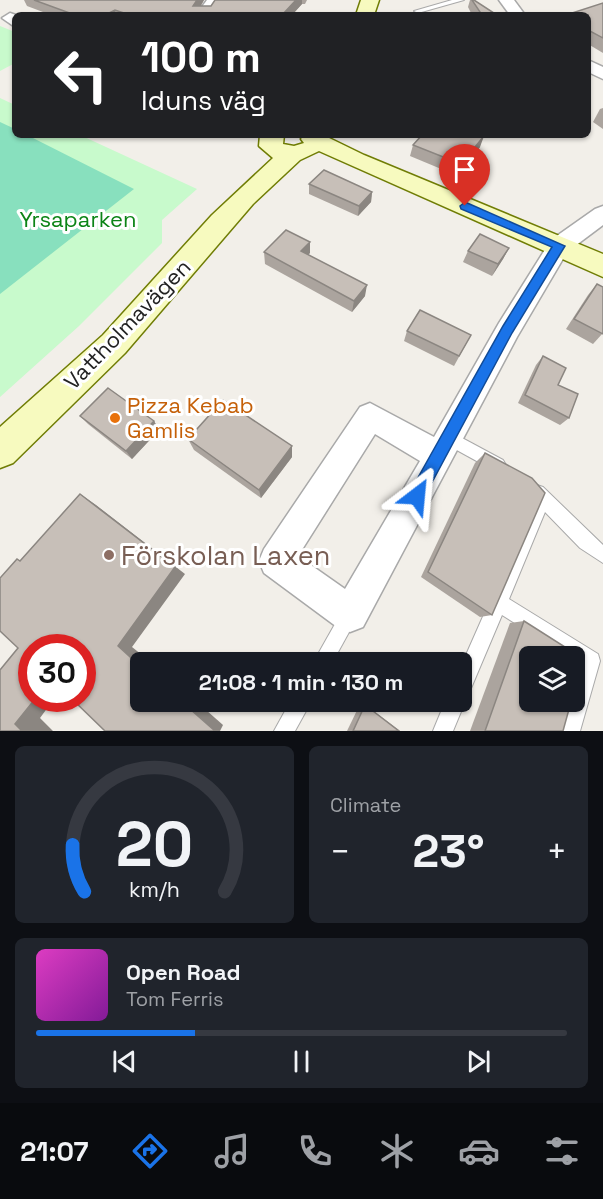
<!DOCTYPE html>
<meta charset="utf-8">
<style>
body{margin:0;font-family:"Space Grotesk",sans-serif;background:#20242c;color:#f1f3f6;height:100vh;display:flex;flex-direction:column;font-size:22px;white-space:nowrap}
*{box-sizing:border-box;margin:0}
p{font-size:20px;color:#9ea1a6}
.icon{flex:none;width:33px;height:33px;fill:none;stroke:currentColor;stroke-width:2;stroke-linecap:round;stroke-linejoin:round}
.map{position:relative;height:731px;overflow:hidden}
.sheet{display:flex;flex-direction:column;gap:15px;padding:15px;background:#0d0f14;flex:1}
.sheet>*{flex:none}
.guide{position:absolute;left:12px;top:12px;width:579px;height:126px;border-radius:9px;box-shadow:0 2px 4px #0004;background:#202124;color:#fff;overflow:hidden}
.controls{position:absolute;left:519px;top:646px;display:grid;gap:12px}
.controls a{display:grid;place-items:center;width:66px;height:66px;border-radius:9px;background:#171b24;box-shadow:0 2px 4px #0004;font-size:30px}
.speed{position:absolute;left:18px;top:634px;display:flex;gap:12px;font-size:30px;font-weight:700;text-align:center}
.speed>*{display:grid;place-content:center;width:78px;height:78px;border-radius:50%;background:#171b24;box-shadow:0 2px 4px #0004;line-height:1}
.speed .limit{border:9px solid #d22;background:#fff;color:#111}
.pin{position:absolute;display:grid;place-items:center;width:51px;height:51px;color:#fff;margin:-62px -26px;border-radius:50% 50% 50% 0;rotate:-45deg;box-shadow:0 0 6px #0007}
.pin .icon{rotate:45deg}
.me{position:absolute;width:66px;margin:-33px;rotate:29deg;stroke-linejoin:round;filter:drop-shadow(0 0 4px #0008)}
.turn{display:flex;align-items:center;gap:21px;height:126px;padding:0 30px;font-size:27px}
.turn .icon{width:78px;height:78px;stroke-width:2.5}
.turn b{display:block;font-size:42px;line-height:51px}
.big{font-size:45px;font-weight:800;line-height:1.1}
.sheet .widget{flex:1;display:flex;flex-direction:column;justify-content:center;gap:9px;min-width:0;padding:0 21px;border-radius:9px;background:#20242c}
.sheet .dial{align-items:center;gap:0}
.dial svg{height:156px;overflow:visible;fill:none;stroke:#363941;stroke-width:7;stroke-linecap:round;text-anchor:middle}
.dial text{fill:#f1f3f6;stroke:none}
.song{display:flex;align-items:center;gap:18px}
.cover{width:72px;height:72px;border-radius:9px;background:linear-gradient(135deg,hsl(310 70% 55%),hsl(290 70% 35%))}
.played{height:6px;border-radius:3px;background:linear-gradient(90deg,#1a73e8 30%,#363941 30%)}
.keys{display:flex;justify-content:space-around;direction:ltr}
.heat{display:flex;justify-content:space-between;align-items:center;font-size:33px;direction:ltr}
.sheet .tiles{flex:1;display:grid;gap:15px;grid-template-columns:1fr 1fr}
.widget:last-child{grid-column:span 2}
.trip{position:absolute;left:130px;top:652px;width:342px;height:60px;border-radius:9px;background:#171b24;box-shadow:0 2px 4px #0004;font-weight:800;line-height:60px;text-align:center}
.menu{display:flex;height:96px;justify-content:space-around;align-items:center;background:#090b0e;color:#9ea1a6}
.menu .icon{width:42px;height:42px}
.menu .current{color:#1a73e8}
.menu b{font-size:27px;color:#f1f3f6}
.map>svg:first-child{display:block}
.park{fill:#c8facc}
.pitch{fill:#88e0be}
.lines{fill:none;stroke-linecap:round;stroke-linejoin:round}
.lane-casing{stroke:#a9a9a9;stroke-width:2}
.street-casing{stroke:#a9a9a9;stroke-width:3}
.secondary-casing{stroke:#707d05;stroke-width:3}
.lane{fill:#fff;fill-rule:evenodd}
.street{fill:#fff;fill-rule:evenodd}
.secondary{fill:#f7fabf;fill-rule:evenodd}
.wall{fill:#aba49e}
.shaded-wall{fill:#8b8681}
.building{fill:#c7bfb8;stroke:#8b8681;stroke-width:1.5}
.route{fill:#1a73e8;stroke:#114b97;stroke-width:1.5}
.food-dot{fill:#e8710a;stroke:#fff;stroke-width:2}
.education-dot{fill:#8d6e63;stroke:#fff;stroke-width:2}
.labels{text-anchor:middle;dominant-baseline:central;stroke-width:6;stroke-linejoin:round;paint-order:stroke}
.park-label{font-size:22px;fill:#0c8416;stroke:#fff}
.street-label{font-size:22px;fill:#222;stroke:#fff}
.food-label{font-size:22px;fill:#c56008;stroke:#fff;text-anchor:start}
.near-education-label{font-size:27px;fill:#785e54;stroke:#fff;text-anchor:start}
</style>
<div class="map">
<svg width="603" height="731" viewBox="0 0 603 731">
<rect width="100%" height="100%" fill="#f2efe9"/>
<g class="park">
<path d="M0,26L15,32V63L0,71Z"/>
<path d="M0,98L15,105V135H80L197,189L162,220V243L79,326L0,397Z"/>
</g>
<path class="pitch" d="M0,122L15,129V135H27L134,189L0,294Z"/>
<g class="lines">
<g class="lane-casing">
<g id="lane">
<path d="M452,0H464L418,13L414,11Z"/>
<path d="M449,431L503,460L506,465L503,470L498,472L493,470L444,443L442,438L444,433Z"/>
<path d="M537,485L543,487L603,545V563L580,548L545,512L509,599L598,654L600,661L580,731H560L569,702H574V684L580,665L574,661V657H568L502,615L469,693L462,696V664L534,501L529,493L531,487Z"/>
<path d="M350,605L356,608L359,614L332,663H313L344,608Z"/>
<path d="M462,696L465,702L453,731H433L445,702H462Z"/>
<path d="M290,702H311L295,731H274Z"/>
</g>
</g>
<g class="street-casing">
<g id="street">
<path d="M207,0H221L211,15H196Z"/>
<path d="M499,0H514L525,15H510Z"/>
<path d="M10,13L16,15L15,27L2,18Z"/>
<path d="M588,60L603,67V79L588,72Z"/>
<path d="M603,206V225L567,252L517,337L363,627L350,632L337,627L264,573L259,561L264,549L360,407L370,403L434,437L499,323L551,240L595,209ZM375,434L420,461L345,589L298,556Z"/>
</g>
</g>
<g class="secondary-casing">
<g id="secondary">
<path d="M361,0H379L374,15H356Z"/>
<path d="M260,135H284L283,144L294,146L304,143L301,139L304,135H323L364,155L603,254V277L319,151L300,160L253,204L125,353L13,463L0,468V427L103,335L212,215L273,158L259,146Z"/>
</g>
</g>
<use href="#lane" class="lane"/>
<use href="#street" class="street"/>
<use href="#secondary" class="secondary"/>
</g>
<g class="wall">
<path d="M24,0H204L201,6H211L215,0H307L305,4H302L292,15H51L27,6Z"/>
<path d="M470,0H474L497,15H472L468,7Z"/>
<path d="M603,3V53L588,44V15Z"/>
<path d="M603,108V129L593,122L600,109Z"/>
<path d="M413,145L480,147L458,176L410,156Z"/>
<path d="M309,184L372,192L371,202L358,216L309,194Z"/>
<path d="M310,242V253L308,254L365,296L352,312L265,264L264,252Z"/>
<path d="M509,248L503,259L492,276L463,262L468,251Z"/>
<path d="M597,284L603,333L593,344L566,329L588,295Z"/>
<path d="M407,331L471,335L454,366L404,341Z"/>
<path d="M543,356L558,385L569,418L560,425L518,403L536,365Z"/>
<path d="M80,416L154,421L159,430L132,459L88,424Z"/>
<path d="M188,439L292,446V457L261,498L194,450Z"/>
<path d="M485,453L492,615L480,617L421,577L475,463Z"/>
<path d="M524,621L563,731H470L510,623Z"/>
<path d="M361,702H362L400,731H347Z"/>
</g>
<g class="shaded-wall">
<path d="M197,0H204L195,15L193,6Z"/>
<path d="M296,0H302V4L292,15H282Z"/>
<path d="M115,10L116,15H105Z"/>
<path d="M484,136L480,147L458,176L461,164Z"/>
<path d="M372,192L371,202L358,216L359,206Z"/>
<path d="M310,242V253L301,262V251Z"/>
<path d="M509,248L503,259L492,276L498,264Z"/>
<path d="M367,285L365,296L352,312L354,301Z"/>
<path d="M154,421L159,430L132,459L126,451Z"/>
<path d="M292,446V457L261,498L259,490Z"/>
<path d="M80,494L96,505L185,574L132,647L152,663H141V667L118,646Z"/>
<path d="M35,699H54L40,718L53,731H22L15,724Z"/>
<path d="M182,702H197L223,725L220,731H215Z"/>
</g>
<g class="building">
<path d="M34,0H197L193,6H211L215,0H296L282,15H130L115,10L105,15H75Z"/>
<path d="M472,0H474L497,15H482Z"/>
<path d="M603,3V38L588,30V15H566Z"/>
<path d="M422,135H483L484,136L461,164L413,145Z"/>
<path d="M324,170L372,192L359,206L309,184Z"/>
<path d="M286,230L310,242L301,251L367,285L354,301L264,252Z"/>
<path d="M480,234L509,248L498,264L468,251Z"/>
<path d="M597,284L603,287V334L574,319Z"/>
<path d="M420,310L471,335L459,356L407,331Z"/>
<path d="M543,356L566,368L558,385L578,394L569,418L525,395Z"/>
<path d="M108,388L154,421L126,451L80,416Z"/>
<path d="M223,400L292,446L259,490L188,439Z"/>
<path d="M485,453L532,478L545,493L492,615L428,572Z"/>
<path d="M80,494L175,567L118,646L141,667V702H182L215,731H105L72,699H82V648H32V699H35L15,724L22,731H0V670L18,648L0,631V578L17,559L20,561Z"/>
<path d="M524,621L584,659L574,692V657H530V702H571L563,731H485Z"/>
<path d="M365,705L399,731H353Z"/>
</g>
<path class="route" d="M465,202L565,246L512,333L422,501L417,504L411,501L409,496L411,490L503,326L552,247L461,209L460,206Z"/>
<circle class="food-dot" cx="115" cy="418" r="6"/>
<circle class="education-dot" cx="109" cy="555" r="6"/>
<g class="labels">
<g class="park-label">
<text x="78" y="219">Yrsaparken</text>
</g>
<g class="street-label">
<text transform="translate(127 324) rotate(-46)">Vattholmavägen</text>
</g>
<g class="food-label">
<text x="127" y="405">Pizza Kebab<tspan x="127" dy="25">Gamlis</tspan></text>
</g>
<g class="near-education-label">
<text x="121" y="555">Förskolan Laxen</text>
</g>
</g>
</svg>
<div class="controls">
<a><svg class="icon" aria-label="layers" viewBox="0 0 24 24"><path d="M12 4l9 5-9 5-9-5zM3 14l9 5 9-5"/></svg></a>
</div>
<div class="speed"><div class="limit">30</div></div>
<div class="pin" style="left:465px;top:206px;background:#d93025"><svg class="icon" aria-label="arrive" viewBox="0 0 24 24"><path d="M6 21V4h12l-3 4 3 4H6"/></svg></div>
<svg class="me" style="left:417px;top:496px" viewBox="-20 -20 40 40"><path d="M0-17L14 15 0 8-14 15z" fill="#1a73e8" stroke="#fff" stroke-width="4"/></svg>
<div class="trip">21:08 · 1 min · 130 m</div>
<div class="guide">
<div class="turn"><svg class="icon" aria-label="left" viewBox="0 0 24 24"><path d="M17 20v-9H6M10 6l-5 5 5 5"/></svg><div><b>100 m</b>Iduns väg</div></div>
</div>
</div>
<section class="sheet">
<div class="tiles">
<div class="widget dial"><svg viewBox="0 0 100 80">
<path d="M14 69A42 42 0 1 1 86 69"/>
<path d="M14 69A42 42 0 0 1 8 45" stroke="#1a73e8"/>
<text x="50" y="56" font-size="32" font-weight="700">20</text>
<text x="50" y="72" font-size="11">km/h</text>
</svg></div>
<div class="widget"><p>Climate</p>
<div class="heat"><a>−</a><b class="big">23°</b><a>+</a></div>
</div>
<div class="widget">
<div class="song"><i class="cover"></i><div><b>Open Road</b><p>Tom Ferris</p></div></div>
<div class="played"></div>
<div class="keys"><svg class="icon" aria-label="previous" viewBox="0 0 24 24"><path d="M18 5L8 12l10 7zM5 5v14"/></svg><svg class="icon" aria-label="pause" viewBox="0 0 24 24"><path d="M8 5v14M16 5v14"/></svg><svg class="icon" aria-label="next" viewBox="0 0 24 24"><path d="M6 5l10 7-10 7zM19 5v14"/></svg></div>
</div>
</div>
</section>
<nav class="menu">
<b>21:07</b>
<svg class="icon current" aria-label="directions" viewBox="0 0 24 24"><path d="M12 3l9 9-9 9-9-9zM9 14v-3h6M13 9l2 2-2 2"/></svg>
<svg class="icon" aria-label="music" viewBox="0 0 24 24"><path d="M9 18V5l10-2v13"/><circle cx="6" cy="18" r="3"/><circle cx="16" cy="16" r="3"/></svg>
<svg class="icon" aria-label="phone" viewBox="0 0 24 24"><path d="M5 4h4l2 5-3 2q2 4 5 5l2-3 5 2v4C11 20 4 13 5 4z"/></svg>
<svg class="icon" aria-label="climate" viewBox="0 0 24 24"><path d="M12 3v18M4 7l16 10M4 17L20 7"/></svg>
<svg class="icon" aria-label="car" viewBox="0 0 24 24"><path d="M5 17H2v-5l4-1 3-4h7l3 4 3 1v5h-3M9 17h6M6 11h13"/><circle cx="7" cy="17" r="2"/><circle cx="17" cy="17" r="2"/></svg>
<svg class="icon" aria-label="filters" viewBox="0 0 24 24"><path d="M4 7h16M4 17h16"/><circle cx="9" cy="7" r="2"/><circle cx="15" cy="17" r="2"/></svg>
</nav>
